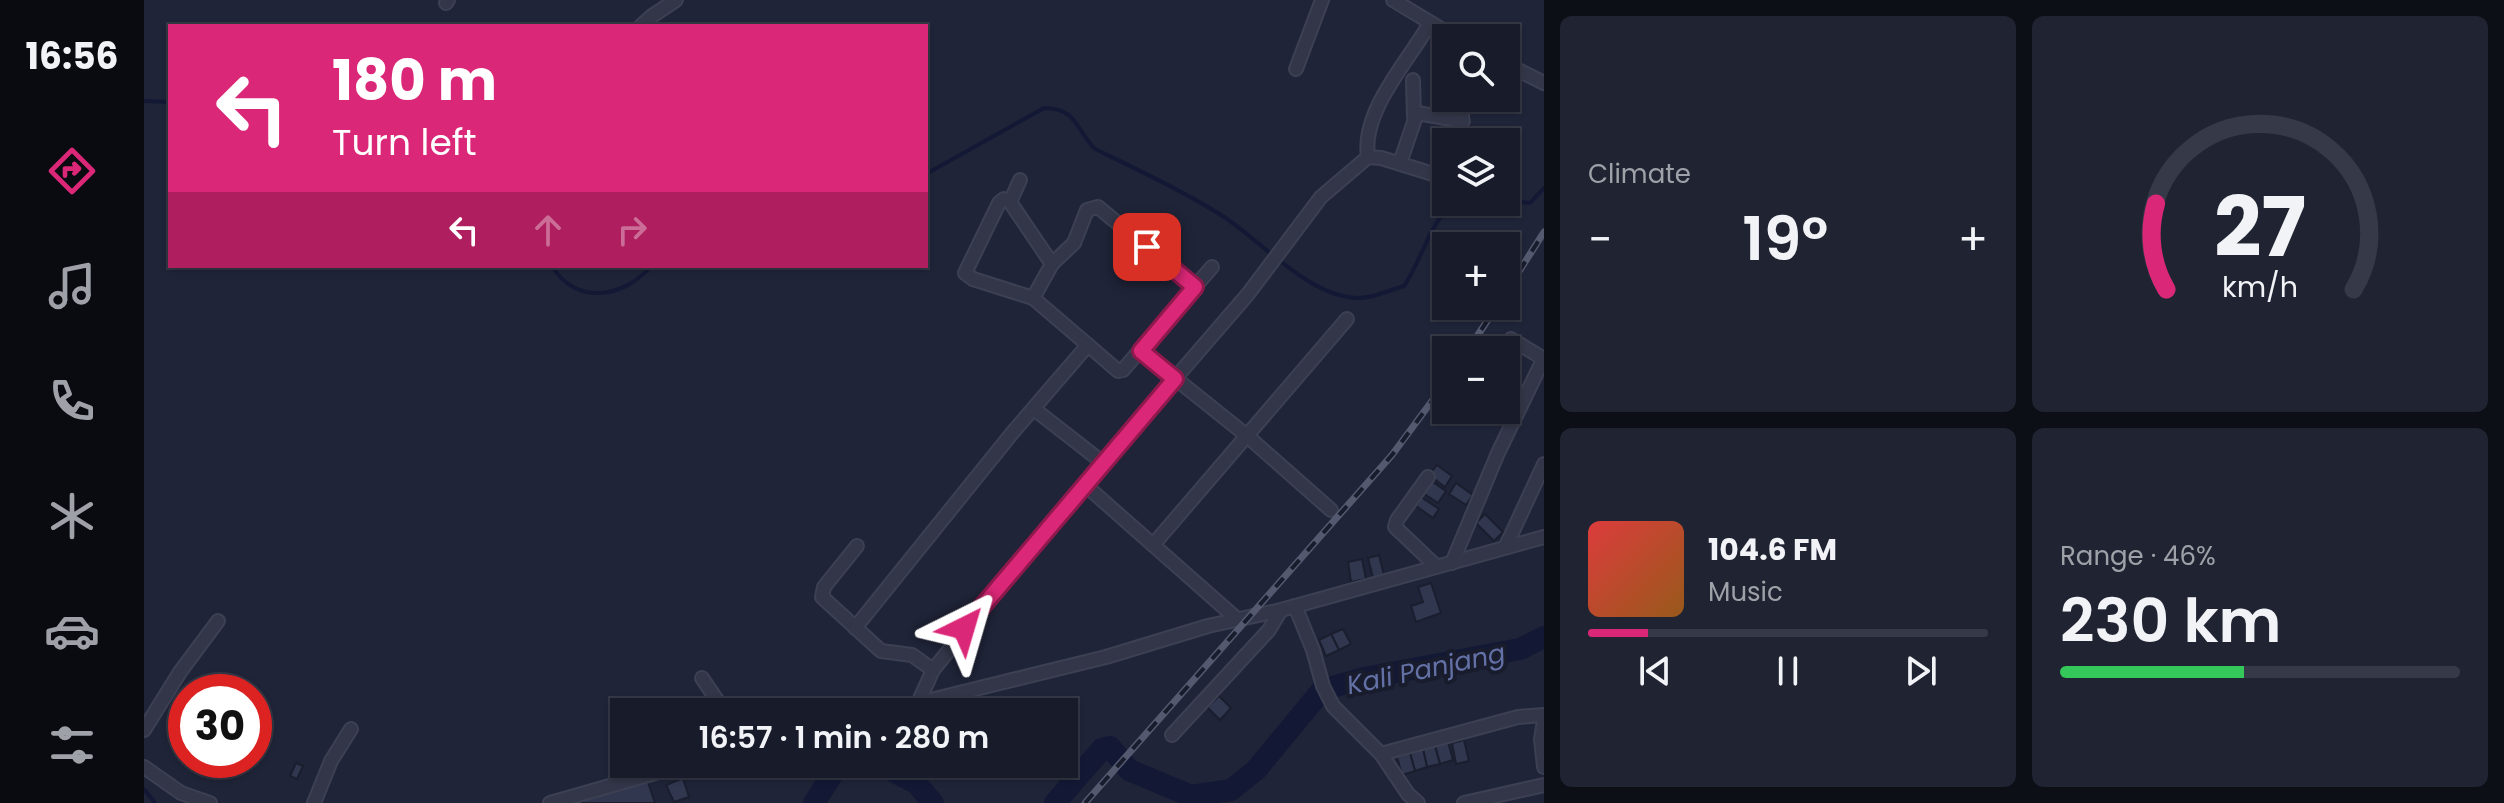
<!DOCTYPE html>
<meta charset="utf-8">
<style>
body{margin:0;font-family:Poppins,sans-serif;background:#202432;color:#f1f3f6;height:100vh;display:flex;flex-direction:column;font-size:30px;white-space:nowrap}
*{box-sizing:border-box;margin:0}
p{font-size:26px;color:#9ea1a8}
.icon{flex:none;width:44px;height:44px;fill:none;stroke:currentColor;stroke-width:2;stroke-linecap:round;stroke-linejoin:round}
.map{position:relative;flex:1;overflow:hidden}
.details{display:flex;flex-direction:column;gap:16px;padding:16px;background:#0d0f17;width:960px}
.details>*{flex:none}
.banner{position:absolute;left:24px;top:24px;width:760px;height:244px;border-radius:0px;box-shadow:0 2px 6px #0004,0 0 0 2px #363947;background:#db2777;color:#fff;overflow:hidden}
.buttons{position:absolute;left:1288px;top:24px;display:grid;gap:16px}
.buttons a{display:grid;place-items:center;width:88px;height:88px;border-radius:0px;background:#171b2a;box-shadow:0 2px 6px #0004,0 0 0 2px #363947;font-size:40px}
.speed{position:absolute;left:24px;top:674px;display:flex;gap:16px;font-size:40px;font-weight:700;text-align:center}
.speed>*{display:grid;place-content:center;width:104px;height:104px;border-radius:50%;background:#171b2a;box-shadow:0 2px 6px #0004,0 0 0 2px #363947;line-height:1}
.speed .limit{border:12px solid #d22;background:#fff;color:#111}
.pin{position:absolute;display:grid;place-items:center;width:68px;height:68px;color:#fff;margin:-34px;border-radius:16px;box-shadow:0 4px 12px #0006}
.me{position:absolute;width:88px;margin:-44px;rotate:40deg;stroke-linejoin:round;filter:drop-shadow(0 0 6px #0008)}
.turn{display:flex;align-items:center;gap:28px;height:168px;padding:0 32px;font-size:36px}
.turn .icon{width:104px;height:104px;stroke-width:2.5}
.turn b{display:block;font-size:56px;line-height:68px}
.lanes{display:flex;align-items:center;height:76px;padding:0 32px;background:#0003;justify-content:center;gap:40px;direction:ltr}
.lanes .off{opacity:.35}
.big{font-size:60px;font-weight:600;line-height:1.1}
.details .card{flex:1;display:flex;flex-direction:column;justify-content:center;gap:12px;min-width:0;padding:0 28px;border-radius:12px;background:#202432}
.details .dial{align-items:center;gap:0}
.dial svg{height:208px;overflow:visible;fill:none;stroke:#363947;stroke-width:7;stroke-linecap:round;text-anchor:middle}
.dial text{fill:#f1f3f6;stroke:none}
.song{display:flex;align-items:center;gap:24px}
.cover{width:96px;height:96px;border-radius:12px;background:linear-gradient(135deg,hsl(0 70% 55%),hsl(30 70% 35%))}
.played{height:8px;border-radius:4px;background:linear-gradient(90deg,#db2777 15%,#363947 15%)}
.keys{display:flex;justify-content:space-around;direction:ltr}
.heat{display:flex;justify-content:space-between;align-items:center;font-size:44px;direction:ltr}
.charge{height:12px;border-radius:6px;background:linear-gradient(90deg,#34c759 46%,#363947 0)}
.details .tiles{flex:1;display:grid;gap:16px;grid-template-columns:repeat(2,1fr)}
.trip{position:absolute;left:466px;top:698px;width:468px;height:80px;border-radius:0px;background:#171b2a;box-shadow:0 2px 6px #0004,0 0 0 2px #363947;font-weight:600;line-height:80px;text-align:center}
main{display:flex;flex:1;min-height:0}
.dock{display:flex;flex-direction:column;width:144px;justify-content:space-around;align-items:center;background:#090b11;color:#9ea1a8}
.dock .icon{width:56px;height:56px}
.dock .active{color:#db2777}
.dock b{font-size:36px;color:#f1f3f6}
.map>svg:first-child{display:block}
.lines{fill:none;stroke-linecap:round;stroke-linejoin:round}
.stream{stroke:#131935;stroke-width:4}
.river{stroke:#131935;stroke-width:22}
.building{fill:#31374f;stroke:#1a1e2e;stroke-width:2}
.minor-casing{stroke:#3c4052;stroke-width:16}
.minor{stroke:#323648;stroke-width:12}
.rail-casing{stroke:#545970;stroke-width:7}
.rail{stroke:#181c2c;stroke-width:4;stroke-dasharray:12;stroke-linecap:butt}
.route-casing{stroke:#8e194d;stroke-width:20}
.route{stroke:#db2777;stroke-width:14}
.labels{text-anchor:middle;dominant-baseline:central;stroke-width:8;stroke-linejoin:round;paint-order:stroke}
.water-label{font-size:26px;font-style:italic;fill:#6371a6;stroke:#181c2c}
</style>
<main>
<nav class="dock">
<b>16:56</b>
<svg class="icon active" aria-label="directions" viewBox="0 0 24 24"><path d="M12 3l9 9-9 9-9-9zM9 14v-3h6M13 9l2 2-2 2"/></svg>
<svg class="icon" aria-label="music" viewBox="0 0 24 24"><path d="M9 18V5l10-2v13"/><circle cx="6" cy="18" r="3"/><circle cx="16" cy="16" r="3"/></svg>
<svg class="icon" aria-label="phone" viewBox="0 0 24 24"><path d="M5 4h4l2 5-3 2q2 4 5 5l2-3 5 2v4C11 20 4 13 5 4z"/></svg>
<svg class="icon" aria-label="climate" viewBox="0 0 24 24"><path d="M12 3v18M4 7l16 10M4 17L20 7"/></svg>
<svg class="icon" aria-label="car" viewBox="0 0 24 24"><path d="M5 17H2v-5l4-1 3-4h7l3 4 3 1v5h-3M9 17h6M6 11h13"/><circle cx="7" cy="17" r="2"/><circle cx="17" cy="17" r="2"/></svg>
<svg class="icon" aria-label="filters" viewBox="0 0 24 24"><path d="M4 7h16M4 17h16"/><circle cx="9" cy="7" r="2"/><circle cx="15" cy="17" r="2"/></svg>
</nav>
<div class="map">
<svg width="1400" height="803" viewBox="0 0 1400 803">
<rect width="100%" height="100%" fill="#1f2438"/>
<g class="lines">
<g class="stream">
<path d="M0,101L26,102"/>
<path d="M782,174L900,108C933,108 931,129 951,149C994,170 1037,190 1077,215C1117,240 1163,296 1213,298C1227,299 1246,290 1260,286C1278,260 1285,223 1310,202"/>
<path d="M1362,200L1386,203L1400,188"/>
<path d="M408,266C432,306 480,298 507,266"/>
<path d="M0,789L11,803"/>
</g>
<g class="river">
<path d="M735,764L772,783L789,803"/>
<path d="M670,803L695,764"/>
<path d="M911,803L958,749L966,747L985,770L1047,796L1087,790L1112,770L1178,690L1220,678L1376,649L1400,637"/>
</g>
</g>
<g class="building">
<path d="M1293,465L1308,476L1301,487L1285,475Z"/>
<path d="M1287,481L1302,491L1294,503L1279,493Z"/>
<path d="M1312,483L1329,495L1322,505L1305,494Z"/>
<path d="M1277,497L1295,509L1289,518L1272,506Z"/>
<path d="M1341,514L1359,532L1350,541L1332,523Z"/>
<path d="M1235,555L1240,575L1229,578L1224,558Z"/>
<path d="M1218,559L1222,579L1207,582L1204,562Z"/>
<path d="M1287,583L1297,613L1272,622L1267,606L1279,602L1274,587Z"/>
<path d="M1199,629L1207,644L1195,650L1187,634Z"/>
<path d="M1187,634L1195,650L1182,656L1175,640Z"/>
<path d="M1075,696L1087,708L1076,720L1063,707Z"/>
<path d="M1320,740L1325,761L1312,764L1308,743Z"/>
<path d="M1304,742L1309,760L1296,764L1291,746Z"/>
<path d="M1291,746L1296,764L1283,767L1279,749Z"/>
<path d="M1279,749L1283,767L1271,771L1266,753Z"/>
<path d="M1266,753L1271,771L1258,775L1253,757Z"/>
<path d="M152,763L159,766L153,779L146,776Z"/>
<path d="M539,778L545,797L530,802L522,785Z"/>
<path d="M503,779L511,803H423Z"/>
</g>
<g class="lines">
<g class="minor-casing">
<g id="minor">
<path d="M1249,0L1312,38"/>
<path d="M302,3L304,0"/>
<path d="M497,26L508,16L532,0"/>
<path d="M1362,64L1400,83"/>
<path d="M1152,69L1178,0"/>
<path d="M1269,80L1270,116"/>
<path d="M1315,142L1320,98"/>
<path d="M1224,157C1217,111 1264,62 1286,23"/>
<path d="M1256,163L1273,113L1319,121"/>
<path d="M866,202L876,180"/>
<path d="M889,298L829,279L821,273L855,203L860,199L866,202L908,264"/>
<path d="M1367,339L1400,359"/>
<path d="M944,345L889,298L908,264L930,243L943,210L954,207L1051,287"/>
<path d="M997,351L1102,435L1187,510"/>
<path d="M890,409L958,462"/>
<path d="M1284,477L1253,520L1251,527L1292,566"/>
<path d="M940,484L1093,619"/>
<path d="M1009,545L1203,319"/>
<path d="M713,546L680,587L678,597L737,651L768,655L789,670L774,703"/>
<path d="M1362,546L1400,464"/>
<path d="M1308,563L1354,453L1400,358"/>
<path d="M1151,606L1169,650L1179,686L1189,706L1237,754L1264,794L1274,803"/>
<path d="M711,628L869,432L944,345L974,371L979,370L1068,267"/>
<path d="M789,670L940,484L1104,294L1177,197L1224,157L1237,158L1302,178"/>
<path d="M558,678L581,712"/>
<path d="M552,712L573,700"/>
<path d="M738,712L962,657L1064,626L1137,610L1400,537"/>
<path d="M1400,721L1397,739L1400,767"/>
<path d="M0,730L36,672L74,621"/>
<path d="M1028,735L1125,630L1137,610"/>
<path d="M1237,754L1374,717L1400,715"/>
<path d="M0,767L37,793L66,803"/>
<path d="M170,803L187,761L207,729"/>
<path d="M406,803L543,764"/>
<path d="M1320,803L1400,785"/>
</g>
</g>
<use href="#minor" class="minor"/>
<g class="rail-casing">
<g id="rail">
<path d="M1362,292L1400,232"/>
<path d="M1324,350L1353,306"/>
<path d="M941,803L1248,455L1302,382"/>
</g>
</g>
<use href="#rail" class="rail"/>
</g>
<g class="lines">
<g class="route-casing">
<path id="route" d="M820,628L1031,379L997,351L1051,287L1003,247"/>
</g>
<use href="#route" class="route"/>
</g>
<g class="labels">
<g class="water-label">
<text transform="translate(1282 669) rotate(-12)">Kali Panjang</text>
</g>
</g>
</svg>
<div class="buttons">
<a><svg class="icon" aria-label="search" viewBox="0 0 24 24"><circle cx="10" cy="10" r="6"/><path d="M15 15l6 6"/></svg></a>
<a><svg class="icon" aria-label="layers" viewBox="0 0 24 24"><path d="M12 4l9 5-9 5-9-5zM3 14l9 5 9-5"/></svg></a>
<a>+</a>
<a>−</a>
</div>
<div class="speed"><div class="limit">30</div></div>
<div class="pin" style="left:1003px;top:247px;background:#d93025"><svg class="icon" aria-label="arrive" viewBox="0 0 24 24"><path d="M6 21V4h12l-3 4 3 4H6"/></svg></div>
<svg class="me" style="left:820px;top:628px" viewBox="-20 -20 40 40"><path d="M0-17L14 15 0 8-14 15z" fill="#db2777" stroke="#fff" stroke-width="4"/></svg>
<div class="trip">16:57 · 1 min · 280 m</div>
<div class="banner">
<div class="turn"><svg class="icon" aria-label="left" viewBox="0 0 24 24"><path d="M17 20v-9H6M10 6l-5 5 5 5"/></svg><div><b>180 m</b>Turn left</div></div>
<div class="lanes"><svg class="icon" aria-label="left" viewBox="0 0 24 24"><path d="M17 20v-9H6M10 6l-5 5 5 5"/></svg><svg class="icon off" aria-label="ahead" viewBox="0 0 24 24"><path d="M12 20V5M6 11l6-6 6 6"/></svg><svg class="icon off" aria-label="right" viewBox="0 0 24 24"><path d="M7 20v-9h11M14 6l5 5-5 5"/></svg></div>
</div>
</div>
<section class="details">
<div class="tiles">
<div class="card"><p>Climate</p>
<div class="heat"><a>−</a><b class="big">19°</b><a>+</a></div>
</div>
<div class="card dial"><svg viewBox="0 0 100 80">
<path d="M14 69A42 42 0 1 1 86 69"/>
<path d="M14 69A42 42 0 0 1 10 36" stroke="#db2777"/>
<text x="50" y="56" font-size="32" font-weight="700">27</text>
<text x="50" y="72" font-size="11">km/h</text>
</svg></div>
<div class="card">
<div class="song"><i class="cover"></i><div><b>104.6 FM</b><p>Music</p></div></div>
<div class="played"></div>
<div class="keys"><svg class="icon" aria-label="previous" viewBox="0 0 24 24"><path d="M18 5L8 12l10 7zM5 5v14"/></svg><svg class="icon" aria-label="pause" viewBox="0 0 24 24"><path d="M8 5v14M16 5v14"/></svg><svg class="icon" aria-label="next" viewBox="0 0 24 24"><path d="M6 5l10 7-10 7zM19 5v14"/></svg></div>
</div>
<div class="card"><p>Range · 46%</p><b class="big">230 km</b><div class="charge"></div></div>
</div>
</section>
</main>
